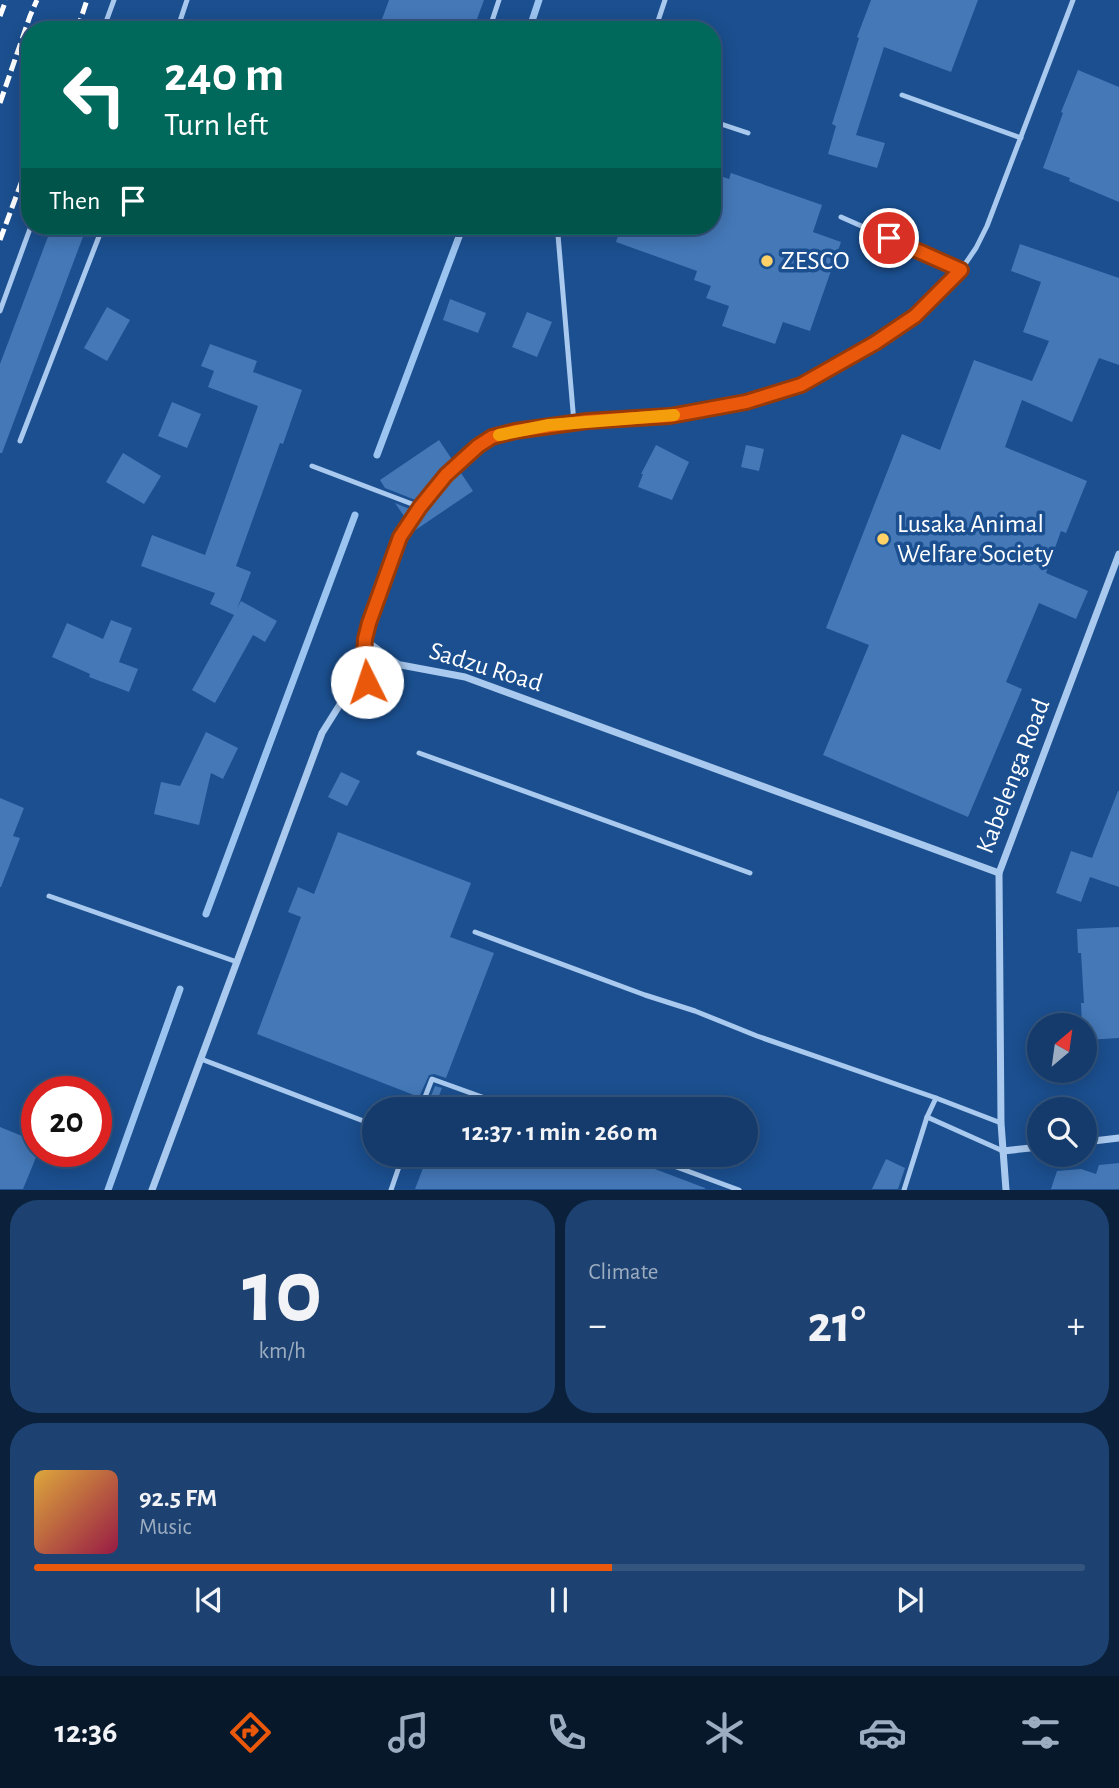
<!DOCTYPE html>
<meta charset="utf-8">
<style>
body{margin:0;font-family:"Alegreya Sans",sans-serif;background:#1d4271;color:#f1f3f6;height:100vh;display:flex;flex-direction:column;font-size:26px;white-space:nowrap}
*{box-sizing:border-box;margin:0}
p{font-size:23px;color:#9dadc1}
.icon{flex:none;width:38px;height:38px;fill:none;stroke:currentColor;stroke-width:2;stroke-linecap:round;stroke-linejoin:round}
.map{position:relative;height:1190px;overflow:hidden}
.sheet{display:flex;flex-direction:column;gap:10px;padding:10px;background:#0b203b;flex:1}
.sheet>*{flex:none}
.banner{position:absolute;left:21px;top:21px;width:700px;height:214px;border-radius:28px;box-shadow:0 4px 18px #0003,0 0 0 2px #33557e;background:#00695c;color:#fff;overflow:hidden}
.needle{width:46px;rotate:29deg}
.fabs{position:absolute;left:1027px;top:1013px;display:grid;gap:14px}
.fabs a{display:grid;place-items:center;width:70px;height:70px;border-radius:50%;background:#143b6b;box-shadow:0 4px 18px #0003,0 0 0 2px #33557e;font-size:35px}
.speed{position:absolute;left:21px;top:1076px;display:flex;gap:14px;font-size:35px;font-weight:700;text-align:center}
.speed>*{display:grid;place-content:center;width:91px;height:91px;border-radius:50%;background:#143b6b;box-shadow:0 4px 18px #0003,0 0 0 2px #33557e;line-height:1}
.speed .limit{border:10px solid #d22;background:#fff;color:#111}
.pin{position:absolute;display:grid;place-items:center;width:60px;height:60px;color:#fff;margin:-30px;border:4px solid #fff;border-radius:50%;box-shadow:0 2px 7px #0007}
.me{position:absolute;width:77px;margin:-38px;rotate:356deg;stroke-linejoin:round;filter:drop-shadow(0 0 5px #0008)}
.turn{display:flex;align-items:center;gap:24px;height:147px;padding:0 28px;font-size:32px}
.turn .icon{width:91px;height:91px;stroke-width:2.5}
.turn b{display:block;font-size:49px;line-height:60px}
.then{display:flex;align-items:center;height:66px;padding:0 28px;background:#0003;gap:14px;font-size:26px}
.big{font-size:52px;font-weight:600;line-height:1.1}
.sheet .card{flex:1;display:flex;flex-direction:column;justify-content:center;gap:10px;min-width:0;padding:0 24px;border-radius:28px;background:#1d4271}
.sheet .dial{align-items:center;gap:0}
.dial b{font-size:91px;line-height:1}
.song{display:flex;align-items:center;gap:21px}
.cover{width:84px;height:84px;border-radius:10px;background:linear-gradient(135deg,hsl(40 70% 55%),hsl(340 70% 35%))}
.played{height:7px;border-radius:4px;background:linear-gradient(90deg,#ea580c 55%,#33557e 55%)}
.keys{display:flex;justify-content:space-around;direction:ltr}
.heat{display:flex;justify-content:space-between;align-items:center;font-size:38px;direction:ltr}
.sheet .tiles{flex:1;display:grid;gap:10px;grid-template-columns:1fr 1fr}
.card:last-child{grid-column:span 2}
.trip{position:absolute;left:362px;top:1097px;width:396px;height:70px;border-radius:35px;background:#143b6b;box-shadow:0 4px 18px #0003,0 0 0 2px #33557e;font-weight:600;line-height:70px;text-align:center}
.dock{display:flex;height:112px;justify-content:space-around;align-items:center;background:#08182b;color:#9dadc1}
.dock .icon{width:49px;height:49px}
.dock .on{color:#ea580c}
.dock b{font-size:32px;color:#f1f3f6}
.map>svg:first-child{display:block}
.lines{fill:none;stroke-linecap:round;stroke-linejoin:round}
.stream{stroke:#9cc4f0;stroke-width:7}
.building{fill:#4478b7}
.lane{stroke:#a9c9ee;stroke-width:5}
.street{stroke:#a9c9ee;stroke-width:7}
.rail{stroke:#fff;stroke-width:5;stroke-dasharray:12 5;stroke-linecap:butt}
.route-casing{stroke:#983908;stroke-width:18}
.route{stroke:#ea580c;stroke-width:12}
.slow{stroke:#f59e0b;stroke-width:12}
.poi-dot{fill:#ffd166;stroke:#1b4f8f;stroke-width:2.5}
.labels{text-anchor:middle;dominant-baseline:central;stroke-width:7;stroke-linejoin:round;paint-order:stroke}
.poi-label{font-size:26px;fill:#fff;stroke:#1b4f8f;text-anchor:start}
.street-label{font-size:26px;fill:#fff;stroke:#1b4f8f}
</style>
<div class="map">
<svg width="1119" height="1190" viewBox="0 0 1119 1190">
<rect width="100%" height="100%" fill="#1b4f8f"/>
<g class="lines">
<g class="stream">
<path d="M529,30L539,0"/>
<path d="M377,455L463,226"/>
<path d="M206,914L355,515"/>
<path d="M108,1190L180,989"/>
</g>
</g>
<g class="building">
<path d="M389,0H484L473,30H378Z"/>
<path d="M871,0H978L951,72L884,47L856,135L885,143L877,168L828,154L836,126L832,124L859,38L857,37Z"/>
<path d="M1078,70L1119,87V202L1069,181L1070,178L1043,168L1063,113L1061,112Z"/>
<path d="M712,173L729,179L731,173L822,205L813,232L841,242L810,331L783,322L775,344L722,326L729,306L706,298L711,286L694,280L697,271L616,242L621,226H712Z"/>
<path d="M52,226H87L2,453H0V364Z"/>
<path d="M1020,244L1119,278V365L1099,358L1072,422L1022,400L1005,447L1087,481L1066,533L1061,531L1046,573L1088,591L1076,619L1039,603L1006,682L1022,689L968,817L823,755L869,645L826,628L902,434L940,450L974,360L1032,381L1049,341L1023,332L1041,282L1011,271Z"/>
<path d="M450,299L486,313L478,333L443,320Z"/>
<path d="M107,307L130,320L107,361L84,348Z"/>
<path d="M527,312L552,322L537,357L512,347Z"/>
<path d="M210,344L257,361L253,372L302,390L283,444L280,443L236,566L251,572L237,609L241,601L277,621L265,642L253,635L215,703L192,690L234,615L210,604L215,593L141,566L152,535L205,555L258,406L208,387L214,371L201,366Z"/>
<path d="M172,402L201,414L187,448L158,436Z"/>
<path d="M439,440L453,461L442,472L418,501L385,488L380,480Z"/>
<path d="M656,445L689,462L672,500L638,487L643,474H641Z"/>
<path d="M746,445L764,449L759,471L741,467Z"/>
<path d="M123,453L161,476L144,504L106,482Z"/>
<path d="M459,470L473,491L414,531L412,528L424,510L450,479Z"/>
<path d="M395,503L412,510L406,519Z"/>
<path d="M111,620L132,628L119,662L138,669L129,692L89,677L90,674L52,657L67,623L103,639Z"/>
<path d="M206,732L238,748L223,779L211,773L199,825L154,814L161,782L180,786Z"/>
<path d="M341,772L360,781L347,806L328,797Z"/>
<path d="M1118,791H1119V887L1090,877L1081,902L1056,893L1071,851L1092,858Z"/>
<path d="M0,798L24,808L13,836L20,838L1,887H0Z"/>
<path d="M338,832L471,883L450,937L494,953L446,1078L434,1074L429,1075L419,1097L257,1034L301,917L288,912L298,887L314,894Z"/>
<path d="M1119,927V1038L1085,1040V1026H1082L1081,1003H1084L1081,953H1078L1077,929Z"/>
<path d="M435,1086L442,1088L436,1103L429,1101Z"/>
<path d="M0,1127L37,1142V1155L23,1189H0Z"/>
<path d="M428,1155H618L705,1188V1189H415Z"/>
<path d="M886,1159L905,1168L898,1189H872Z"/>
<path d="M1119,1163V1189H1051L1057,1171L1081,1169L1096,1174L1099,1165Z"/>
</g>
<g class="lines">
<g class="lane">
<path d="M103,30L114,0"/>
<path d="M177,30L187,0"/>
<path d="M489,30L499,0"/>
<path d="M655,30L665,0"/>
<path d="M902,95L1021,138"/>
<path d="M712,121L748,133"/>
<path d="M841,217L961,270"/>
<path d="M564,226L558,235L574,423"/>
<path d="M0,311L31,226"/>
<path d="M20,441L103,226"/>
<path d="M312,466L420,507"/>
<path d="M365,639L401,665"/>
<path d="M367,682L364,656L365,639L369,623L400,536L420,507L446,475L478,446L492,437L515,431L587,421L670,416L746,402L801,385L875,343L915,316L961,270L976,248L987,226L1073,0"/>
<path d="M419,753L750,873"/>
<path d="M49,896L237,962"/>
<path d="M475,932L645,995L695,1011L757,1036L936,1098L927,1117L904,1190"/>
<path d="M201,1059L374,1125"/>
<path d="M936,1098L1001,1123"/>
<path d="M420,1110L432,1079L518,1110"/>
<path d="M927,1117L1003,1151"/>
<path d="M644,1155L739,1190"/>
<path d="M391,1190L403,1155"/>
</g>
<g class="street">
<path d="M1085,1142L1119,1138"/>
<path d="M1003,1151L1040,1147"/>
<path d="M152,1190L322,733L349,690L401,665L465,677L999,873"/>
<path d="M1006,1190L1001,1123L999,873L1119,554"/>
</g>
<g class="rail">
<path d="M0,16L6,0"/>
<path d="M77,30L87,0"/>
<path d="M0,103L30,16L37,0"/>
<path d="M0,240L30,159"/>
</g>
</g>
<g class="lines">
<g class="route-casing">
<path id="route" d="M367,682L364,656L365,639L369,623L400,537L420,507L446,475L478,446L492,437L515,431L587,421L670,416L746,402L801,385L875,343L915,316L961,270L889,238"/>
</g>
<use href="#route" class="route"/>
<path class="slow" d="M499,435L549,425L674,415"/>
</g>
<g class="poi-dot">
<circle cx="767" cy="261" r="7"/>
<circle cx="883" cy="539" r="7"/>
</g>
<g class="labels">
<g class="poi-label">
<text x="781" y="261">ZESCO</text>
<text x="897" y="524">Lusaka Animal<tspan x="897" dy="30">Welfare Society</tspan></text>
</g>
<g class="street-label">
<text transform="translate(486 667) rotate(17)">Sadzu Road</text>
<text transform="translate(1013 776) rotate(-69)">Kabelenga Road</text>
</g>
</g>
</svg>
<div class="fabs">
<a><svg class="needle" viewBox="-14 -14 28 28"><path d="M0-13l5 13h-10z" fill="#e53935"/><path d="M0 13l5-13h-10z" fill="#9dadc1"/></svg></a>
<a><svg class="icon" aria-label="search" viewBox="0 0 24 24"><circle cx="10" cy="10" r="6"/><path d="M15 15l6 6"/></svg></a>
</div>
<div class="speed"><div class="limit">20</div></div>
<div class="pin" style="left:889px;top:238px;background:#d93025"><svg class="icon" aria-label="arrive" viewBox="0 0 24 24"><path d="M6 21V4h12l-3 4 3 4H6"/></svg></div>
<svg class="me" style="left:367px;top:682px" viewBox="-20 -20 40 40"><circle r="19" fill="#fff"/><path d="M0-13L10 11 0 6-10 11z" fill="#ea580c"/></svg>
<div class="trip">12:37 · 1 min · 260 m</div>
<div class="banner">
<div class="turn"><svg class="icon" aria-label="left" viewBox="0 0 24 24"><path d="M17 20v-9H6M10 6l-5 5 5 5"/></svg><div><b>240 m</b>Turn left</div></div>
<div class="then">Then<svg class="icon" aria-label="arrive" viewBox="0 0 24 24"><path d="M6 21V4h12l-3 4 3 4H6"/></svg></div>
</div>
</div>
<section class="sheet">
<div class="tiles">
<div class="card dial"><b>10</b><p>km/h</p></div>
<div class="card"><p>Climate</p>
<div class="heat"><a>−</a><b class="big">21°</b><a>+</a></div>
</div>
<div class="card">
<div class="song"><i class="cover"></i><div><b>92.5 FM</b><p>Music</p></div></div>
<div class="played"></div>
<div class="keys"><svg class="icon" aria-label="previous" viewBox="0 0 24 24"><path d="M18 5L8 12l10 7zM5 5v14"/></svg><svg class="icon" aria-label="pause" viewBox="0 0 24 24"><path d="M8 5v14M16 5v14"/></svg><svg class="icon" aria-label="next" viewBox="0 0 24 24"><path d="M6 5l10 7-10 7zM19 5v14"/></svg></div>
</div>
</div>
</section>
<nav class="dock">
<b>12:36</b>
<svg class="icon on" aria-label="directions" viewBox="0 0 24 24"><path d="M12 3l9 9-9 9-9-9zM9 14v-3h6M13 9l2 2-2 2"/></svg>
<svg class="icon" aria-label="music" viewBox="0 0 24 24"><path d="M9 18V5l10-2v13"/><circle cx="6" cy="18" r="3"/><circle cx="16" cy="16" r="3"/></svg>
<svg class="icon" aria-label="phone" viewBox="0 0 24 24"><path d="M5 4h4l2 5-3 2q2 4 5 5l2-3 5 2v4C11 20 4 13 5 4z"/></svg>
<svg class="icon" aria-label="climate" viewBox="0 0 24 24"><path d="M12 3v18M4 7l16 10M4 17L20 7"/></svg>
<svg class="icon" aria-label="car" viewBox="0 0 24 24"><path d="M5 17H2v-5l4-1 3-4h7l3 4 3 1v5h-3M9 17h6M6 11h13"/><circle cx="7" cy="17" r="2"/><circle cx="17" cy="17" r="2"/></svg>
<svg class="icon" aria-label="filters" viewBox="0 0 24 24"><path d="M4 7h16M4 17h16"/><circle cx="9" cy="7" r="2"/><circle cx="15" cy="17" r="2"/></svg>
</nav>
